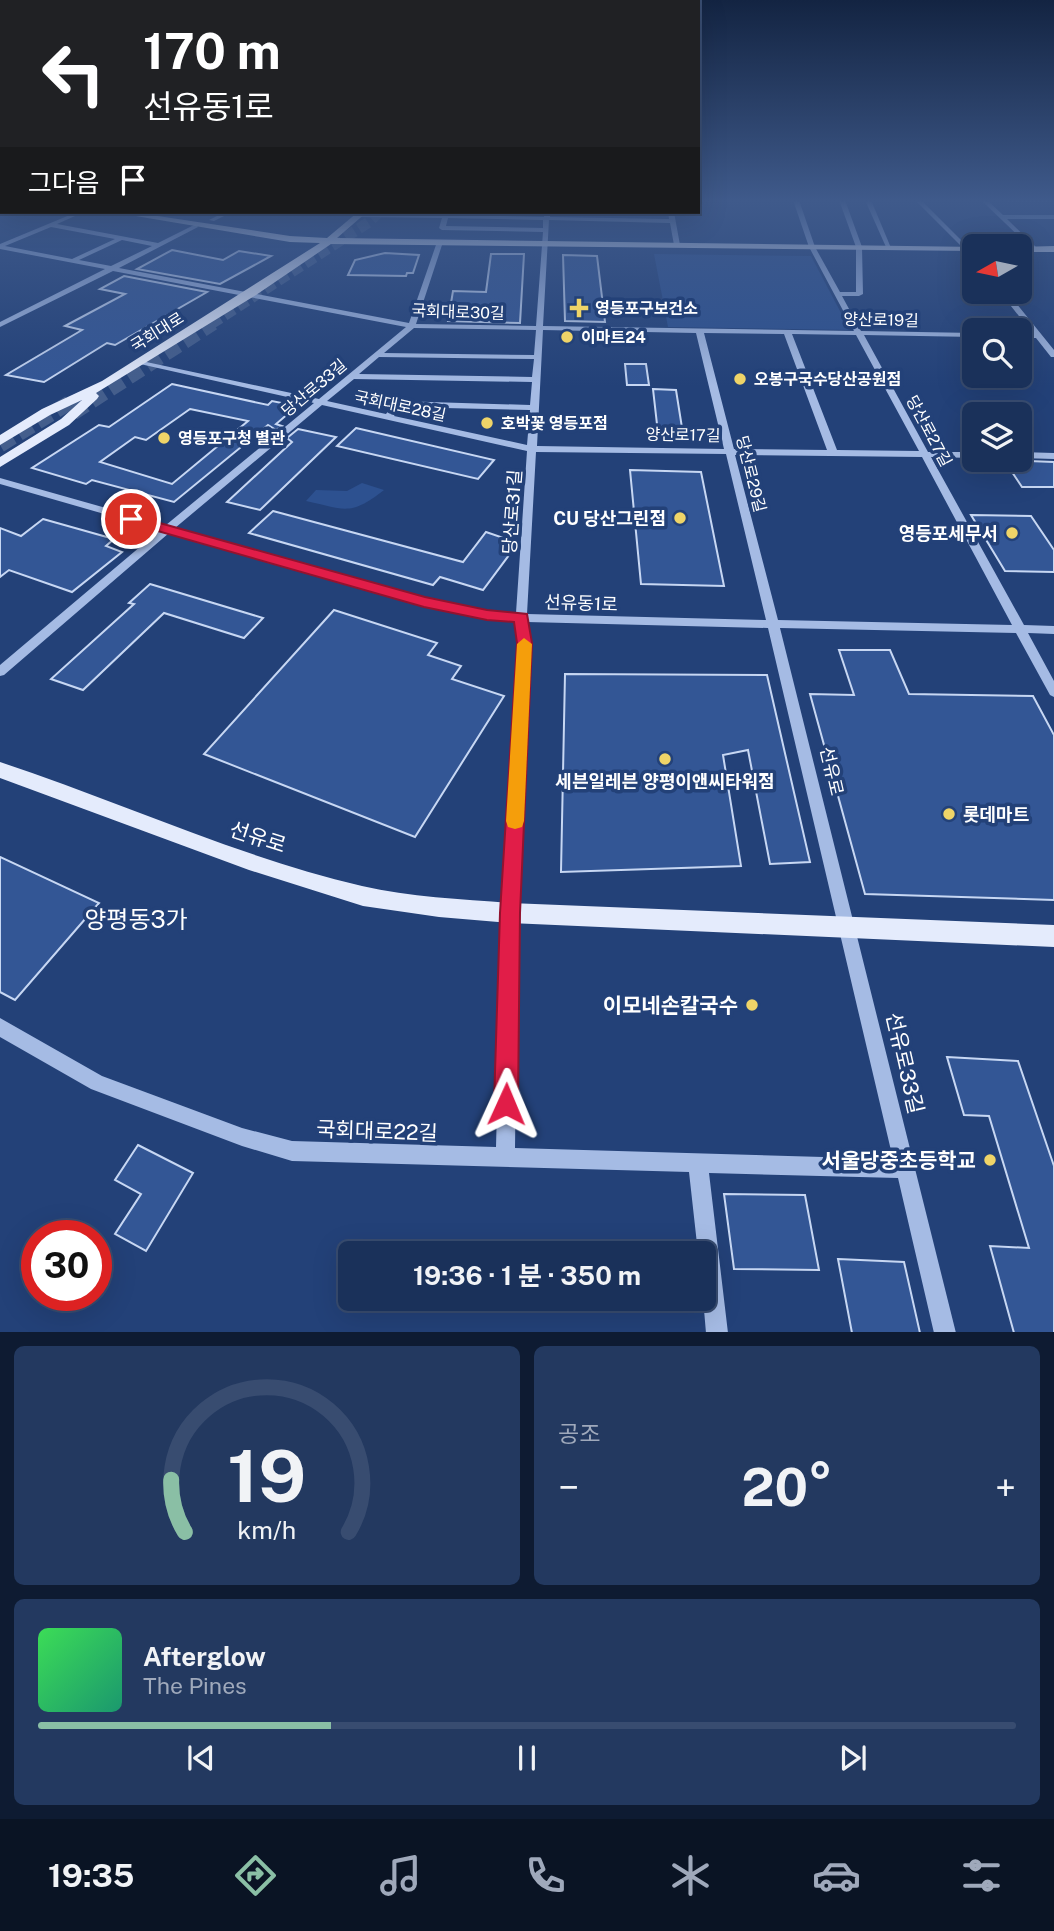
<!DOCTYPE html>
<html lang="ko">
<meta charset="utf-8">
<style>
body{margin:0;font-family:"Public Sans","Noto Sans KR",sans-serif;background:#233960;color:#f1f3f6;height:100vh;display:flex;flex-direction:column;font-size:26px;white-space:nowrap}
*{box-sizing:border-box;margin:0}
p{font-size:23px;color:#9fa9bb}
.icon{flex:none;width:38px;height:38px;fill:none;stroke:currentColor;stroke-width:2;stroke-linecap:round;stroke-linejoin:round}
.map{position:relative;height:1332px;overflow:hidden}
.side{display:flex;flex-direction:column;gap:14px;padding:14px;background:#0e1b32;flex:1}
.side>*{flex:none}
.banner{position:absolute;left:0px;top:0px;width:700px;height:214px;box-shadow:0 7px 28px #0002,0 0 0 2px #384c70;background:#202124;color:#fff;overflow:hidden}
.needle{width:46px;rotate:261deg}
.controls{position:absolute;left:962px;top:234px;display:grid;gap:14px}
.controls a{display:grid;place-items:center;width:70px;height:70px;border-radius:10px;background:#1a315a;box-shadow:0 7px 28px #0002,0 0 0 2px #384c70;font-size:35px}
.speed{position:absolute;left:21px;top:1220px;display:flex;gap:14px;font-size:35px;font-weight:700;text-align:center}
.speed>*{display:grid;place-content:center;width:91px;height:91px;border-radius:50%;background:#1a315a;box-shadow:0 7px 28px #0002,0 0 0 2px #384c70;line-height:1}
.speed .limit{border:10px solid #d22;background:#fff;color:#111}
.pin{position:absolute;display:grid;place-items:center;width:60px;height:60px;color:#fff;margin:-30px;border:4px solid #fff;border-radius:50%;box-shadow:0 2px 7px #0007}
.me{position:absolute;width:77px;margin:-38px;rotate:1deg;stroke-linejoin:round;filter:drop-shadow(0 0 5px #0008)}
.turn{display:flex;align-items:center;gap:24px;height:147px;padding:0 28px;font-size:32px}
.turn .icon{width:91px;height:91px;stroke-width:2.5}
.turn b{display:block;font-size:49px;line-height:60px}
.then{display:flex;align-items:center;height:66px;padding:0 28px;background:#0003;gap:14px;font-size:26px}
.big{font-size:52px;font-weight:700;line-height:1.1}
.side .widget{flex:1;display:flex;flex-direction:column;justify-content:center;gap:10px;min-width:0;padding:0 24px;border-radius:10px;background:#233960}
.side .dial{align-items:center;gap:0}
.dial svg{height:182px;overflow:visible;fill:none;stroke:#384c70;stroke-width:7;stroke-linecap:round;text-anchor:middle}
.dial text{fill:#f1f3f6;stroke:none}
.song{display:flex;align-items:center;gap:21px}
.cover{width:84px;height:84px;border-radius:10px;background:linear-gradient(135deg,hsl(130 70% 55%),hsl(160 70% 35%))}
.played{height:7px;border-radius:4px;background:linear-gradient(90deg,#8abfa5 30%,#384c70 30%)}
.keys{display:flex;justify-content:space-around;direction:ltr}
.heat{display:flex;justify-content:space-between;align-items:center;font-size:38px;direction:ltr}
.side .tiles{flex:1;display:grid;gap:14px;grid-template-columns:1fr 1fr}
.widget:last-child{grid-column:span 2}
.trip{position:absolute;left:338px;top:1241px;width:378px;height:70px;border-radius:10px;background:#1a315a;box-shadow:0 7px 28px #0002,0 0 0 2px #384c70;font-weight:700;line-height:70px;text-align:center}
.dock{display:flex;height:112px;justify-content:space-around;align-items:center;background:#0a1424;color:#9fa9bb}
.dock .icon{width:49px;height:49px}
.dock .current{color:#8abfa5}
.dock b{font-size:32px;color:#f1f3f6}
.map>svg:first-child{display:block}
.green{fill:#2d5190}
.building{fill:#335695;stroke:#c7d7f3;stroke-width:2;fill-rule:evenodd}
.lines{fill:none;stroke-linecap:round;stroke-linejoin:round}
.highway-tunnel-far1{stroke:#445e8c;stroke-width:11;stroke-dasharray:11 5;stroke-linecap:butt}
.highway-tunnel{stroke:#445e8c;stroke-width:15;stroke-dasharray:15 7;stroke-linecap:butt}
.minor{fill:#a5bbe4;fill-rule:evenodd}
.major{fill:#e4ebfc;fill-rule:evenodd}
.route{fill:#e11d48;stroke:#92132f;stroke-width:2}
.slow{fill:#f59e0b}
.poi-dot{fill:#efd468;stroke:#234178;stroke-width:2.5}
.labels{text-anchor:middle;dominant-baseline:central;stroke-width:7;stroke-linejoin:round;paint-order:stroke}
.far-poi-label{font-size:16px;font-weight:bold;fill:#fff;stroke:#234178;text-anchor:start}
.far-street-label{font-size:16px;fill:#fff;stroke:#234178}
.street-label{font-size:18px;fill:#fff;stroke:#234178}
.poi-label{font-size:18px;font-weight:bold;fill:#fff;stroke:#234178;text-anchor:end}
.near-street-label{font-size:21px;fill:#fff;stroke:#234178}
.near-poi-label{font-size:21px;font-weight:bold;fill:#fff;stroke:#234178;text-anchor:end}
.near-quarter-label{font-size:24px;fill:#fff;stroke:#234178}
</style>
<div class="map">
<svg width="1054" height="1333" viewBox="0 0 1054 1333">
<rect width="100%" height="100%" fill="#234178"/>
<g class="green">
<path d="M654,254L811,256L850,330L668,327Z"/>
<path d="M362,483L384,490C350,517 344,509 306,501L316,490L347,491Z"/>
</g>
<g class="building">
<path d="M172,250L223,260L239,251L271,256L220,284L137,269Z"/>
<path d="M385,253L419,255L413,273H407L406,276L348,275L355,260Z"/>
<path d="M491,254H524L520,323L448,321L453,291L486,292Z"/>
<path d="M563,255L597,256L605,322L565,321Z"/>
<path d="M124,276L207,292L115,345L107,343L44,382L6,375L82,330L65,326L125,294L100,289Z"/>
<path d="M625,364H646L649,385H627Z"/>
<path d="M172,384L268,405L272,401L297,406L276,424L282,426L276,430L268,425L174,502L92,480L86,484L32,468L99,425L109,427ZM190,409L248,421L172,484L100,462L135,437L146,440Z"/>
<path d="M653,389L676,390L683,434L658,433Z"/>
<path d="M356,428L494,460L478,479L337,446Z"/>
<path d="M298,429L336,437L260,510L227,502L292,442L287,438Z"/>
<path d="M1004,460L1054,462V487H1022Z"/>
<path d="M630,470L701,472L724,586L641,584Z"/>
<path d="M273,511L463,562L486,532L518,543L483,590L440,577L433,585L249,533Z"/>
<path d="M971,515L1031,516L1054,550V572L1005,571Z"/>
<path d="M43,519L114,539L106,546L122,552L72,592L9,570L0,577V528L21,536Z"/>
<path d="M150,584L263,618L244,638L164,613L83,690L51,679L134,604L129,603Z"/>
<path d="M334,610L437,643L428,655L461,666L452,679L504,696L415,837L204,754Z"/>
<path d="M839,650H890L909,694L1033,696L1054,735V900L865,894L810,694L854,695Z"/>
<path d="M565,674L767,675L810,862L770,864L748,750L723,755L741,866L561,872Z"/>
<path d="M0,857L99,903L15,1000L0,992Z"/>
<path d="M947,1057L1018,1061L1054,1166V1333H1014L990,1246L1029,1248L989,1116L964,1115Z"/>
<path d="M138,1145L193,1173L146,1251L115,1234L141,1194L115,1180Z"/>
<path d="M724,1194L805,1195L819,1270L734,1269Z"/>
<path d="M838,1259L904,1262L920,1333H852Z"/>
</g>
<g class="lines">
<path class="highway-tunnel-far1" d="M211,324L369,222L379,212"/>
<g class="highway-tunnel">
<path d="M73,413L213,323"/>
<path d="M0,445L74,400"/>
</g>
<g class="minor">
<path d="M793,200H799L815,247L840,292H856V247L839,200H845L862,247L863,294L859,296H842L861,331L975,333V337L864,335L928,452H975V458L931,457L1024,625L1054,626V634L1028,633L1054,681V697L1050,695L1016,633L780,628L956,1333H934L898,1178L709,1173L728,1333H706L703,1298L704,1253H698L689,1172L292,1161L242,1146L91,1089L0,1037V1018L102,1076L242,1128L292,1141L496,1147L502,913L518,643L516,621L487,619L424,606L169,533L4,675L0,676V665L160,530L0,484V478L166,525L314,403L140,364H137V360L319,399L406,327L113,271L0,327V322L105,269L0,249V244L77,212H84L57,224L158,243L196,224L198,227L119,268L409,323L437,242L440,240L443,242L416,324L536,326L543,232L442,230L439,228L442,218L359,217L356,215L359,213L544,217V212H550V217L669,219L668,212H674L680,245L677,247L674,245L670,223L549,220L543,326L854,331L809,247ZM448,218L543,220V228L446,226ZM51,227L115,239L72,259L5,246ZM122,240L152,246L111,266L79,260ZM414,328L536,330L534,355L384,353ZM543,330L696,333L724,449L537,446ZM704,333L784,334L827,450L734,449ZM792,334L856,335L919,451L837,450ZM379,357L534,359L532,377L359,374ZM354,379L532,382L530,405L398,401L395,402L386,414L327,401ZM322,405L527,451L516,613L487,611L425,598L175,528ZM400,407L530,410L527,445L394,416ZM536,452L726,454L766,620L527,614ZM735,455L922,457L1012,625L778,620ZM527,622L768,628L893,1159L515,1148L518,913L530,643Z"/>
<path d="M865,200H871L891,248L886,247Z"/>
<path d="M915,200H921L975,254V260Z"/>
<path d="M981,200H987L1003,215H1054V219H1007L1037,248V250H1033Z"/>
<path d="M1003,200H1054V202H1006Z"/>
<path d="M225,212H232L214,221L209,220Z"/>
<path d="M1000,292H1007L1054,350V357H1051L1036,338H1020V334H1033Z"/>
<path d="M1020,452L1054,453V459L1020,458Z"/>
</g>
<g class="major">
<path d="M112,212H131L290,236L327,238L358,212H367L337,238L979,247H975V251L331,244L256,295L96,393L99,396L97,399L69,425L0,467V457L61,419L82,400L50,415L0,445V435L42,409L102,381L320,243L290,242Z"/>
<path d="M1054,246V252H1020L1018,247Z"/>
<path d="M0,762C121,802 238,857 362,886C410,897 461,899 510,903L1054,925V947L510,923L439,917L363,906L249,870L0,778Z"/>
</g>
</g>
<linearGradient id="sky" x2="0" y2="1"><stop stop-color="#132442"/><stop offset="0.52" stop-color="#3f5a8b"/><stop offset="1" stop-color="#3f5a8b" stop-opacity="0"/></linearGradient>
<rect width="1054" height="386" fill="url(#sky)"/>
<path class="route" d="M131,515L425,597L487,610L527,614L532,643L520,913L518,1104L514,1112L506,1116L497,1112L494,1104L500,913L517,643L514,622L487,620L424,607L126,522V516Z"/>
<path class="slow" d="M524,638L532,644L524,821L522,827L515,829L508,827L506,821L517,644Z"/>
<g class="poi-dot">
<path d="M575.5 297.5h7v7h7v7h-7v7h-7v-7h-7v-7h7z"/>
<circle cx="567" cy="337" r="7"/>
<circle cx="740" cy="379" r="7"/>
<circle cx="487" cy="423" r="7"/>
<circle cx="164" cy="438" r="7"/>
<circle cx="680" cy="518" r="7"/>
<circle cx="1012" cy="533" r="7"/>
<circle cx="665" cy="759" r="7"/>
<circle cx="949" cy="814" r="7"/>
<circle cx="752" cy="1005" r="7"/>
<circle cx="990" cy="1160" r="7"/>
</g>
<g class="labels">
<g class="far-poi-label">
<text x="595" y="308">영등포구보건소</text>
<text x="581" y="337">이마트24</text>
<text x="754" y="379">오봉구국수당산공원점</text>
<text x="501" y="423">호박꽃 영등포점</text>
<text x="178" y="438">영등포구청 별관</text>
</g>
<g class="far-street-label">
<text transform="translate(458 312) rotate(2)">국회대로30길</text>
<text transform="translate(881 320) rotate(1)">양산로19길</text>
<text transform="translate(157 332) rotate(-32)">국회대로</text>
<text transform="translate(314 388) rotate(-40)">당산로33길</text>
<text transform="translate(400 406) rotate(12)">국회대로28길</text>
<text transform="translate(929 431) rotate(62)">당산로27길</text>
<text transform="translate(683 435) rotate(1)">양산로17길</text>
<text transform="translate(751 474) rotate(76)">당산로29길</text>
</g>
<g class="street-label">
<text transform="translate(512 512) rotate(-86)">당산로31길</text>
<text transform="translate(581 603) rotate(2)">선유동1로</text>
<text transform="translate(832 771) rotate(77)">선유로</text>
</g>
<g class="poi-label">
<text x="666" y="518">CU 당산그린점</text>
<text x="998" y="533">영등포세무서</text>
<text x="665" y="781" text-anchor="middle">세븐일레븐 양평이앤씨타워점</text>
<text x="963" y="814" text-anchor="start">롯데마트</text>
</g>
<g class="near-street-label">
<text transform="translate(258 837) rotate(18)">선유로</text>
<text transform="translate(905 1063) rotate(77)">선유로33길</text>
<text transform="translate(377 1131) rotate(2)">국회대로22길</text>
</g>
<g class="near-poi-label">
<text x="738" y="1005">이모네손칼국수</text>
<text x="976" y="1160">서울당중초등학교</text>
</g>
<g class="near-quarter-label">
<text x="136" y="919">양평동3가</text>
</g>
</g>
</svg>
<div class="controls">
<a><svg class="needle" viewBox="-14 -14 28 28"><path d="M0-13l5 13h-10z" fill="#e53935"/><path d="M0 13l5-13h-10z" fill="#9fa9bb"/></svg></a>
<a><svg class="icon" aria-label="search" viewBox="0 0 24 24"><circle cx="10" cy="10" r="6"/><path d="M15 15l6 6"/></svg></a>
<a><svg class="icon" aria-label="layers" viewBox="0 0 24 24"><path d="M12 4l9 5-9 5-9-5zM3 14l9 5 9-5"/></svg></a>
</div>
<div class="speed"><div class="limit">30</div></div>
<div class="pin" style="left:131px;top:519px;background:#d93025"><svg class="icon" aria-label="arrive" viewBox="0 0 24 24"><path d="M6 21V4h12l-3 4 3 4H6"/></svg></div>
<svg class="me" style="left:506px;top:1104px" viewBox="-20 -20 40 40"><path d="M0-17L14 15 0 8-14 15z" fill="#e11d48" stroke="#fff" stroke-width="4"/></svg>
<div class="trip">19:36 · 1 분 · 350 m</div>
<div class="banner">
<div class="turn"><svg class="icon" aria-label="left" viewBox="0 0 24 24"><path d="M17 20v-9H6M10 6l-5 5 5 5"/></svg><div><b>170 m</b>선유동1로</div></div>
<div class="then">그다음<svg class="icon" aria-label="arrive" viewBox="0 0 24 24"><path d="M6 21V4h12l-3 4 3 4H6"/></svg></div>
</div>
</div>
<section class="side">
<div class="tiles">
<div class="widget dial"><svg viewBox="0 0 100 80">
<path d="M14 69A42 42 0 1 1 86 69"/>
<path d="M14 69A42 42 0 0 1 8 46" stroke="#8abfa5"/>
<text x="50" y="56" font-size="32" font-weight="700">19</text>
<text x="50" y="72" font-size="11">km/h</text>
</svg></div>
<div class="widget"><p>공조</p>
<div class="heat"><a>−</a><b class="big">20°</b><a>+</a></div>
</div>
<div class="widget">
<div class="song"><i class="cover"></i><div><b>Afterglow</b><p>The Pines</p></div></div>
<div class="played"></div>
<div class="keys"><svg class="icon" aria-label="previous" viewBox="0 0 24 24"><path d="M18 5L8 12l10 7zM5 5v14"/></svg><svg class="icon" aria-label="pause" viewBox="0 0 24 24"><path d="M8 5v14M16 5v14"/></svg><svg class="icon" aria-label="next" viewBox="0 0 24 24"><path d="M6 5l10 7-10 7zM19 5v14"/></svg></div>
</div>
</div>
</section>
<nav class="dock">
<b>19:35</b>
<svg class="icon current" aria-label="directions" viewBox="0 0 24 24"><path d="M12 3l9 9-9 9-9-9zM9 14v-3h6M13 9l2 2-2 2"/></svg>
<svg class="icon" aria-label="music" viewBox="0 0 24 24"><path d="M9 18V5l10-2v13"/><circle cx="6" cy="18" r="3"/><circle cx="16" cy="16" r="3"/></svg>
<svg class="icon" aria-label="phone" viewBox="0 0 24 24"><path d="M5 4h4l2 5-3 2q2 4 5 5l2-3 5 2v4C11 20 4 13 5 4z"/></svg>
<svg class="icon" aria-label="climate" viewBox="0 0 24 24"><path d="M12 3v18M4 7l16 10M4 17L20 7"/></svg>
<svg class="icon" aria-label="car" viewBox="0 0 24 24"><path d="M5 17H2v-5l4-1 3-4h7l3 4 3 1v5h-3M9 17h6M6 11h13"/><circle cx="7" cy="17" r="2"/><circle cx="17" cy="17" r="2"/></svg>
<svg class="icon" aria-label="filters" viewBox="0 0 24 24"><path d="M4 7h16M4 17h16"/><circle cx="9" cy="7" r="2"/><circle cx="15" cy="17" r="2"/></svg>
</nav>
